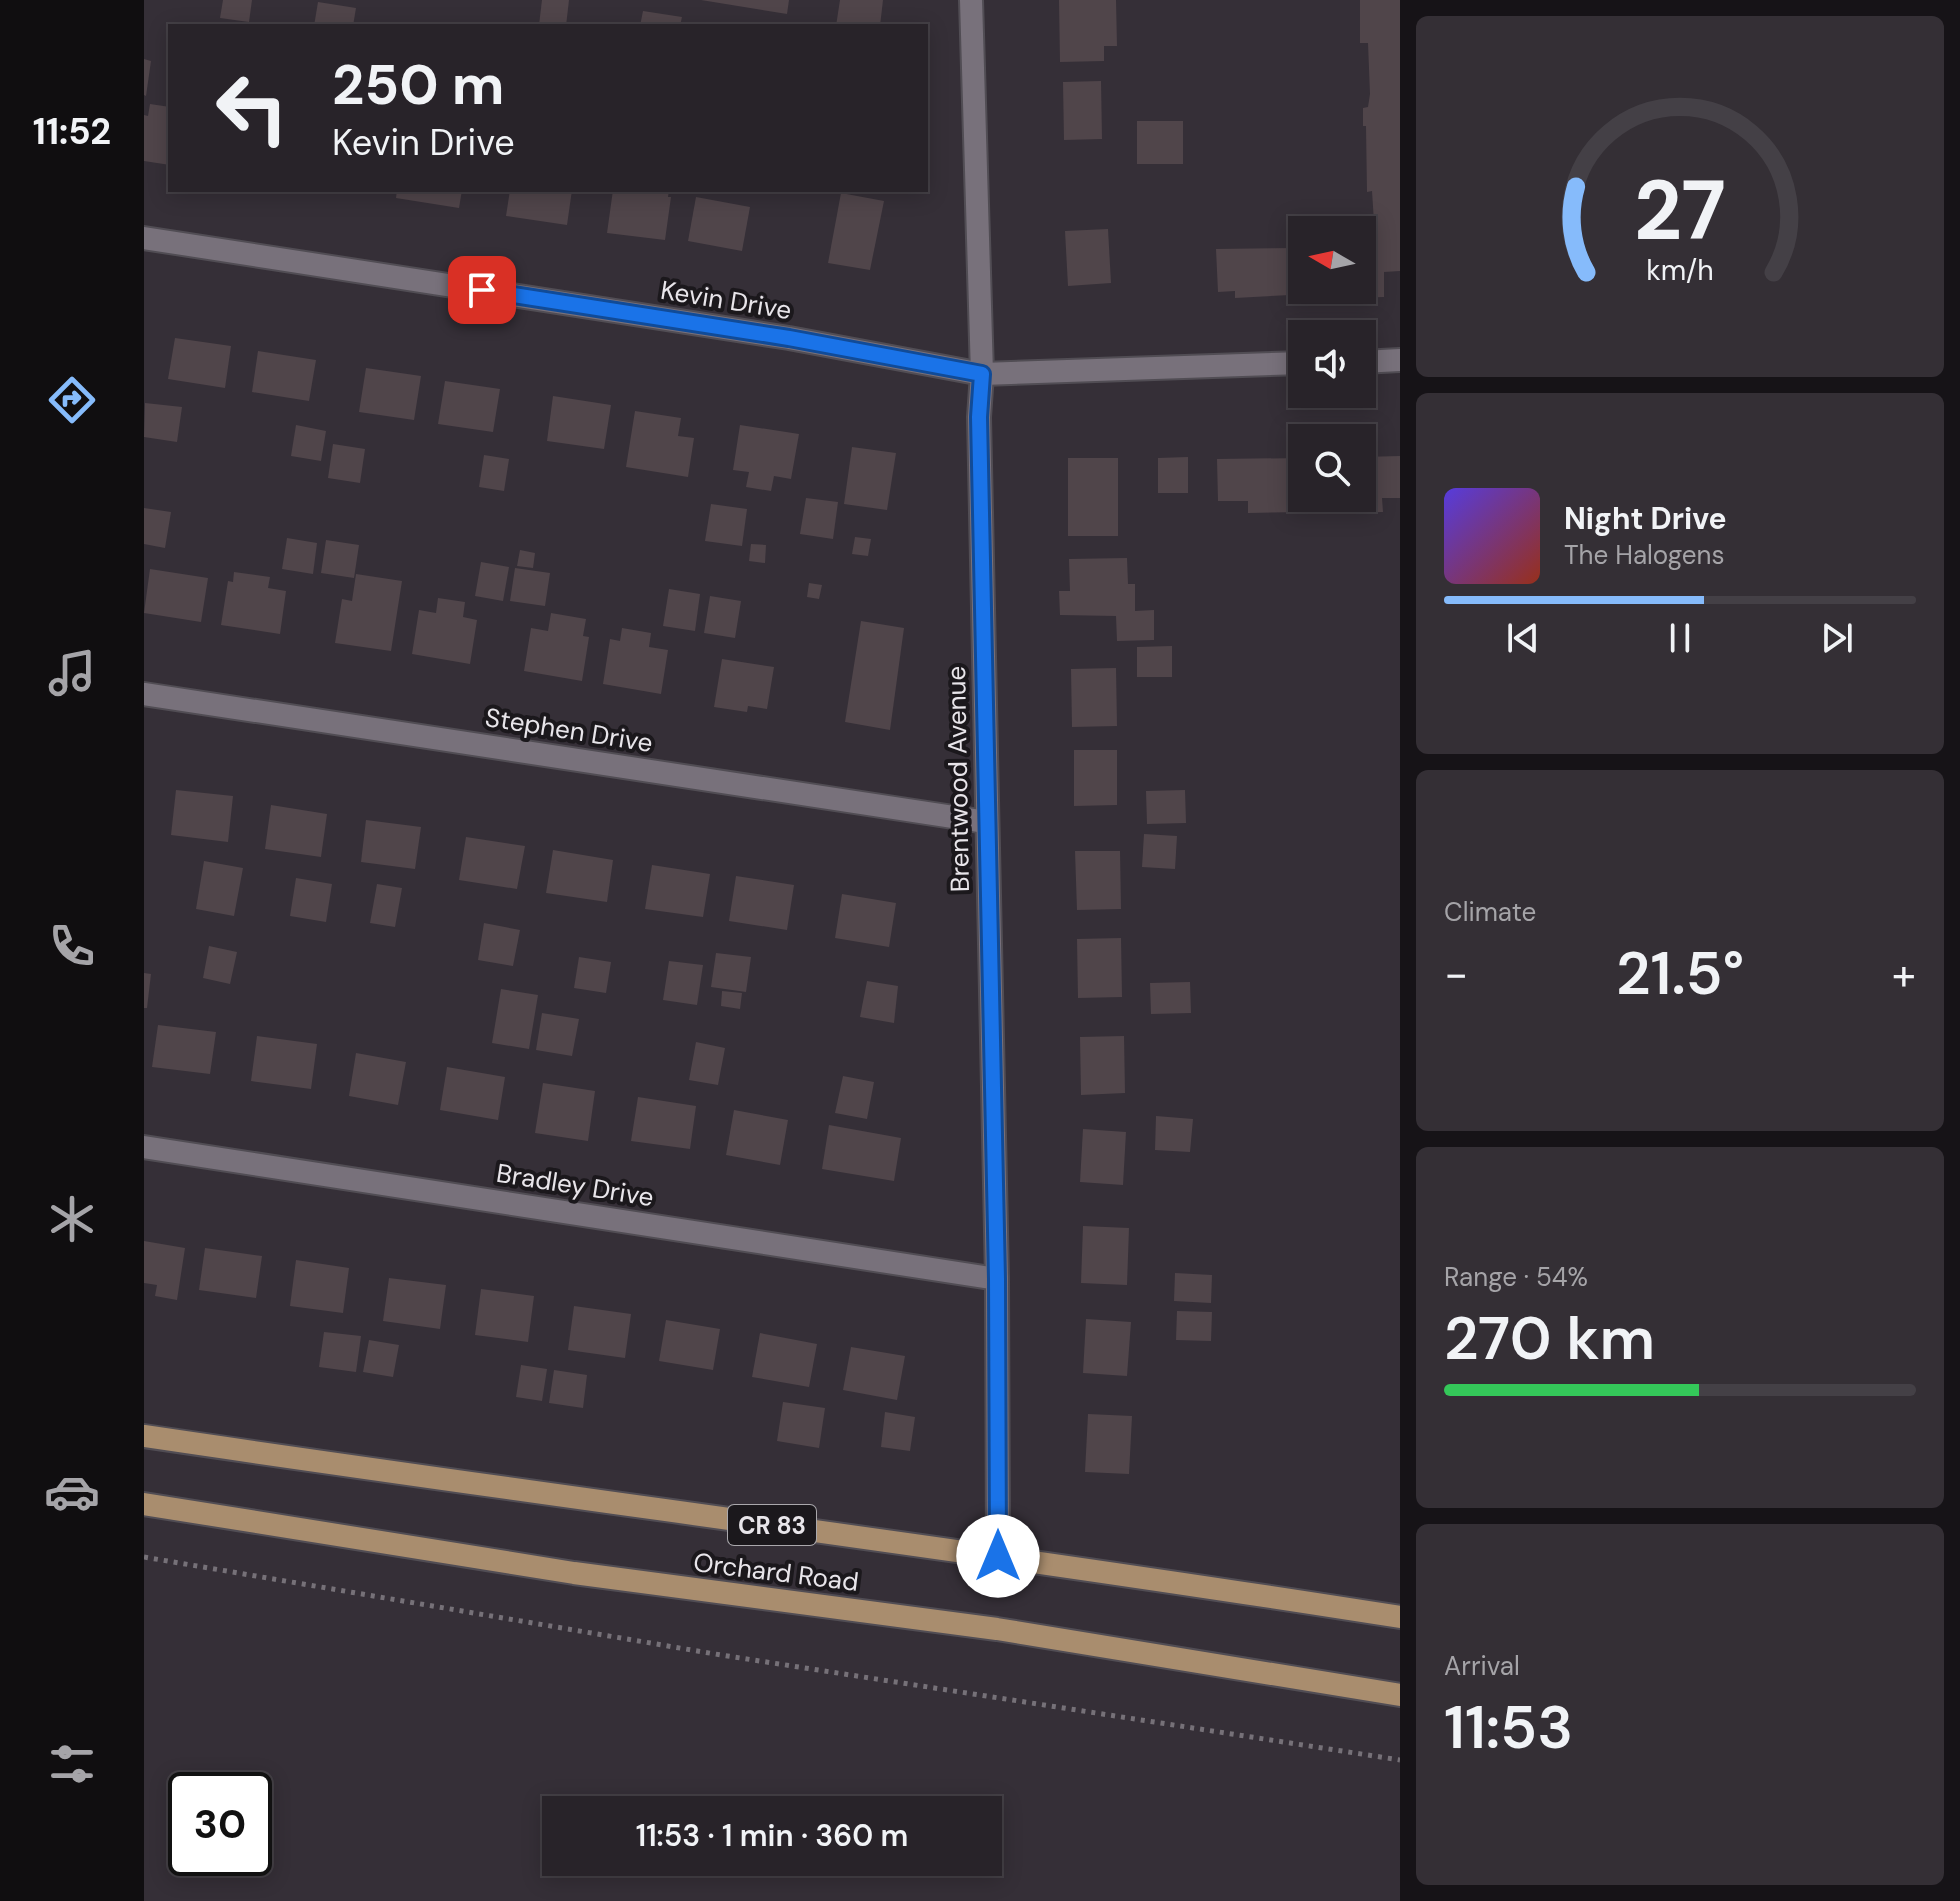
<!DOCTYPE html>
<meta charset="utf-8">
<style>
body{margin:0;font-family:"DM Sans",sans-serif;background:#342f35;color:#f1f3f6;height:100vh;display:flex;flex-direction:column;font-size:30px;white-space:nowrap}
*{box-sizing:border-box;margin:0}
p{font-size:26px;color:#a5a4a8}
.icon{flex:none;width:44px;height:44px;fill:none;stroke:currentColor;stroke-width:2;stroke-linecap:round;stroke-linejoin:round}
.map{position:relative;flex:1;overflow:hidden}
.sheet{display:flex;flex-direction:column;gap:16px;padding:16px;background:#161317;width:560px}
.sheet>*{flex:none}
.guide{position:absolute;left:24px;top:24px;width:760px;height:168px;border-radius:0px;box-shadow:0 4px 20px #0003,0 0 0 2px #444046;background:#282329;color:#f1f3f6;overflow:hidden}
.needle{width:52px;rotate:279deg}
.buttons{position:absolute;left:1144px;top:216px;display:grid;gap:16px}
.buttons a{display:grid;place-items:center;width:88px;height:88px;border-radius:0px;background:#282329;box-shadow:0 4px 20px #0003,0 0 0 2px #444046;font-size:40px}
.speed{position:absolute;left:24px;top:1772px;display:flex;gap:16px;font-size:40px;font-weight:700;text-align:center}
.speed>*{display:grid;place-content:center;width:104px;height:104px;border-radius:50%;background:#282329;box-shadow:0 4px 20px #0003,0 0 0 2px #444046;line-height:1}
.speed .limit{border:4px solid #111;border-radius:12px;background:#fff;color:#111}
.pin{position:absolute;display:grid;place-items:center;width:68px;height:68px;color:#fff;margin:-34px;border-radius:16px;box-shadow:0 4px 12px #0006}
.me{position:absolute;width:88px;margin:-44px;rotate:0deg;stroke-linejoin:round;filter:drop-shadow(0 0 6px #0008)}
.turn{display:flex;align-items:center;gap:28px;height:168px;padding:0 32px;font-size:36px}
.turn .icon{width:104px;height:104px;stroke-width:2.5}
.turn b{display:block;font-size:56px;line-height:68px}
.big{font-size:60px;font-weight:600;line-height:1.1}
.sheet .widget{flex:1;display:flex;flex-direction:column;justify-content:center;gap:12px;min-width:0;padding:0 28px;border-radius:12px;background:#342f35}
.sheet .dial{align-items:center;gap:0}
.dial svg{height:208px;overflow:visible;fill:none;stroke:#444046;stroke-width:7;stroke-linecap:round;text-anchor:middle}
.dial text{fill:#f1f3f6;stroke:none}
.song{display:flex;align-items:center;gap:24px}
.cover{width:96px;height:96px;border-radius:12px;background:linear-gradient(135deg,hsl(250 70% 55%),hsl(10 70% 35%))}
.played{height:8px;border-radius:4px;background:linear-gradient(90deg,#86bbfb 55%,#444046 55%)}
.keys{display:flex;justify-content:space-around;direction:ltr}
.heat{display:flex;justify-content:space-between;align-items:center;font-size:44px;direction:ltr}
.charge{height:12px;border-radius:6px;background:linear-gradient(90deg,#34c759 54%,#444046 0)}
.trip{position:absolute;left:398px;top:1796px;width:460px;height:80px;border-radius:0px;background:#282329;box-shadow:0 4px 20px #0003,0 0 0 2px #444046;font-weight:600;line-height:80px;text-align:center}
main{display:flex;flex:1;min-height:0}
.dock{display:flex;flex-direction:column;width:144px;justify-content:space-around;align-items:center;background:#100e10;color:#a5a4a8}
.dock .icon{width:56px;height:56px}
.dock .on{color:#86bbfb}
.dock b{font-size:36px;color:#f1f3f6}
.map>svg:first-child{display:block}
.building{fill:#50454a}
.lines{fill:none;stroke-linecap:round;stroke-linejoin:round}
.minor-casing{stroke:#514d54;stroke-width:26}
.primary-casing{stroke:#514d54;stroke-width:26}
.path{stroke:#767178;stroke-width:5;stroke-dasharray:4 6;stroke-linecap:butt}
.minor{stroke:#78717b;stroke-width:22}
.primary{stroke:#a98d6e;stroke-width:22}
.route-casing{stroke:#114b97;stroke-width:20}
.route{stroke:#1a73e8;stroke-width:14}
.labels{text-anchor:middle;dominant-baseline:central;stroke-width:8;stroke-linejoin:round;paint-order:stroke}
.shield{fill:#1b181c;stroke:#aaa8ac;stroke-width:2}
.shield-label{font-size:24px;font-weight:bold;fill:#e8e5ea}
.street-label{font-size:26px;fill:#e8e5ea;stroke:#1b181c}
</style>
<main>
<nav class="dock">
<b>11:52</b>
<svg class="icon on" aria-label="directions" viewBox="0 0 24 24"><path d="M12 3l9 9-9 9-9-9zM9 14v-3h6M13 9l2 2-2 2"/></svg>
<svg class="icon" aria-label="music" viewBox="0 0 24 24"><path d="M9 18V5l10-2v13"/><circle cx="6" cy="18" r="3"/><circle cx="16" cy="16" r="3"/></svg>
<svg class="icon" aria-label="phone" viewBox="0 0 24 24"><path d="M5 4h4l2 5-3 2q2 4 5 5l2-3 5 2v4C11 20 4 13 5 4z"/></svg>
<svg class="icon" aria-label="climate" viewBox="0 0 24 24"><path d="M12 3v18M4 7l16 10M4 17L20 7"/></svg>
<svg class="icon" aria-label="car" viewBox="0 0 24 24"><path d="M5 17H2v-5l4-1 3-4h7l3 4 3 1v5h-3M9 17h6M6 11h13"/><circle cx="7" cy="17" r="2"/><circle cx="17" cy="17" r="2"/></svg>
<svg class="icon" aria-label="filters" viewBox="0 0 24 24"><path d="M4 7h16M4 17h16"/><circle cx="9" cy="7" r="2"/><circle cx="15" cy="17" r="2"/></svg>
</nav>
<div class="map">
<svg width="1256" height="1901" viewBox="0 0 1256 1901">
<rect width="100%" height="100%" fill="#352f37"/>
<g class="building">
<path d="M79,0H108L105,22L76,18Z"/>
<path d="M398,0H425L422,26L395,25Z"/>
<path d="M557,0H645L643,14Z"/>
<path d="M696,0H739L736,26H692Z"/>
<path d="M915,0H972L973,46H960V61L916,62Z"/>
<path d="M1216,0H1256V271L1240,272V297L1171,299V294H1155V289L1146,290V295L1091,298V291L1074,292L1072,249L1158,248V290H1218V247H1224V253H1232L1228,191L1223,192L1222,126H1219V108L1224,107L1226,94L1224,43H1216Z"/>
<path d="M174,2L212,8L209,26H170Z"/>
<path d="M499,11L538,17L536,26H496Z"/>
<path d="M0,59L7,61L2,96L0,95Z"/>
<path d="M957,81L958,139L920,140L919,82Z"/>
<path d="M6,104L26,107V165L0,161V115L4,116Z"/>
<rect x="993" y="121" width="46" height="43"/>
<path d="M253,190H318L315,208L252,198Z"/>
<path d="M366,190H428L423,225L362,216Z"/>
<path d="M469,190H525L524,197H527L521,240L463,233Z"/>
<path d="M697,193L740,201L726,270L684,263Z"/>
<path d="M552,197L606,207L598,251L544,241Z"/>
<path d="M964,229L967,283L924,286L921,231Z"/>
<path d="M31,338L87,346L81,388L24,379Z"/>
<path d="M114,351L172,360L165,401L108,392Z"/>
<path d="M222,368L277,376L270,420L215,412Z"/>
<path d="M301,381L356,389L349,432L294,424Z"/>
<path d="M409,396L467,405L460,449L403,441Z"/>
<path d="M1,403L38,407L33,442L0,437Z"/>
<path d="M491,411L537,418L534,436L550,438L544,477L482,467Z"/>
<path d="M152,425L182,431L177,461L147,456Z"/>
<path d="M596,425L655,434L647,479L630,476L627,491L602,487L605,472L589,470Z"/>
<path d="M189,444L221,449L216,483L184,478Z"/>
<path d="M708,447L752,453L743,510L700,504Z"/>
<path d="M340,455L365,459L360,491L335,487Z"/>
<path d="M1256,456V498H1238L1239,512L1182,513V498H1218V457Z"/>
<path d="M1044,457V493H1014V458Z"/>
<rect x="924" y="458" width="50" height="78"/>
<path d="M1158,458L1159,512L1104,513V501H1074L1073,459Z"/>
<path d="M662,498L694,502L689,539L656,534Z"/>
<path d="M567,504L603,509L598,546L561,541Z"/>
<path d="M0,508L27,512L21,548L0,544Z"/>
<path d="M711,537L727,539L724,556L708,554Z"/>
<path d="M143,538L173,543L169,574L138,569Z"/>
<path d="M182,540L215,545L210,578L177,573Z"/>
<path d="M607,544L622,545L621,563L605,561Z"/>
<path d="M376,550L391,553L389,568L373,566Z"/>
<path d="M983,558L984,584H991V611L1010,610V640L973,641L972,616L916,615L915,591H926L925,559Z"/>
<path d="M337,562L365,567L359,601L331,596Z"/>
<path d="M371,568L406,573L401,606L366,601Z"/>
<path d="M6,569L64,578L57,622L0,613Z"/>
<path d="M90,572L126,577L124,588L142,591L136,634L77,625L84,581L89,582Z"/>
<path d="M212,574L258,581L247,651L191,643L198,599L208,601Z"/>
<path d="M665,583L678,585L675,599L663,597Z"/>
<path d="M525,589L556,594L551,631L519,626Z"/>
<path d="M566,596L597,601L591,638L560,633Z"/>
<path d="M294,598L321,602L319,617L333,620L326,664L268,654L275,610L292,613Z"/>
<path d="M407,613L442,619L439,636L445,637L438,681L380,671L387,628L404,631Z"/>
<path d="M717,621L760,628L746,730L701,722Z"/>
<path d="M478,628L507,633L505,647L524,650L517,694L459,684L466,639L476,641Z"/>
<path d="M1028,646V677H993V647Z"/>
<path d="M578,659L630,667L623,709L604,706L603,712L570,707Z"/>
<path d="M972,668L973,726L928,727L927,669Z"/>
<path d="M930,750H973V805L930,806Z"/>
<path d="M32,790L89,796L84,842L27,835Z"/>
<path d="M1041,790L1042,823L1003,824L1002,791Z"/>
<path d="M127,805L183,814L177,857L121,849Z"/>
<path d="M222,820L277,827L271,869L217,862Z"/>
<path d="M1000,834L1033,836L1031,869L998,867Z"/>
<path d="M322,837L381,846L373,889L315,880Z"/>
<path d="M409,850L469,860L463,902L402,893Z"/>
<path d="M931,851H976L977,909L933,910Z"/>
<path d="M60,861L99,868L90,916L52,909Z"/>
<path d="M508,865L566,874L559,917L501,909Z"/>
<path d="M592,876L650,885L643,930L585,921Z"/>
<path d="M152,878L188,884L182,922L146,916Z"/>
<path d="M233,884L258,888L251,927L226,923Z"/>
<path d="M698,894L752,903L745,947L691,938Z"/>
<path d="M340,923L376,930L369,966L334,960Z"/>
<path d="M977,938L978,997L934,998L933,939Z"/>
<path d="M65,946L93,952L86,984L59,978Z"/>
<path d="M572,953L607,957L602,992L567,987Z"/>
<path d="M435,957L467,962L462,993L430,988Z"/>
<path d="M525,961L559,965L553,1005L519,1000Z"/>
<path d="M0,973L7,974L3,1008H0Z"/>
<path d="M723,981L754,986L750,1023L716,1017Z"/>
<path d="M1046,982L1047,1013L1007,1014L1006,983Z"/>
<path d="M357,989L394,995L385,1049L348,1043Z"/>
<path d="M578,991L598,993L596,1009L577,1006Z"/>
<path d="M398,1013L435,1019L428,1056L392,1050Z"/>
<path d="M14,1025L72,1032L66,1074L8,1067Z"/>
<path d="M113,1036L173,1044L167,1089L107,1081Z"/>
<path d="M980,1036L981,1093L937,1095L936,1037Z"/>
<path d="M552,1042L581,1048L574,1085L545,1080Z"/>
<path d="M212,1053L262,1062L254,1105L205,1096Z"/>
<path d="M303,1067L361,1077L354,1120L296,1110Z"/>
<path d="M699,1076L730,1082L723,1119L691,1113Z"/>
<path d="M399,1083L451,1091L444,1141L391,1133Z"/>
<path d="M494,1097L552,1106L546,1149L487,1141Z"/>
<path d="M590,1110L644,1120L636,1165L582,1155Z"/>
<path d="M1012,1116L1049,1119L1046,1152L1011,1150Z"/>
<path d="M685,1125L757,1138L750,1181L678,1169Z"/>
<path d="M939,1129L982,1132L979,1185L936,1182Z"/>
<path d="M939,1226L985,1228L983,1285L937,1283Z"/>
<path d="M0,1241L41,1248L33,1300L11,1296L13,1285L0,1283Z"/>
<path d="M61,1248L118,1256L112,1298L55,1290Z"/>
<path d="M152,1260L205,1268L199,1313L146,1306Z"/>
<path d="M1031,1273L1068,1275L1067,1303L1030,1301Z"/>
<path d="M245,1278L302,1285L296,1329L239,1321Z"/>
<path d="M337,1289L390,1296L384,1342L331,1335Z"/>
<path d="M430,1306L487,1314L481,1358L424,1350Z"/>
<path d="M1033,1311L1068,1312L1067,1341L1032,1340Z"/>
<path d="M942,1319L987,1322L983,1376L939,1373Z"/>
<path d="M522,1320L576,1329L569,1370L515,1361Z"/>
<path d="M180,1332L217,1336L212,1372L175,1367Z"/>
<path d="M616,1333L673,1344L665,1387L608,1377Z"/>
<path d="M225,1340L255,1345L249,1377L219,1372Z"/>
<path d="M707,1347L761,1356L753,1400L699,1390Z"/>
<path d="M377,1365L403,1369L398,1401L372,1397Z"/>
<path d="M410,1370L443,1375L439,1408L405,1403Z"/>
<path d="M639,1402L681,1408L675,1448L633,1441Z"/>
<path d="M741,1412L771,1417L766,1451L737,1447Z"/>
<path d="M944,1414L988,1416L985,1474L941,1472Z"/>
</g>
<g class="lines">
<g class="minor-casing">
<g id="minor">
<path d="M827,0L838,374L835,417L853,1279L854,1556"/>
<path d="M0,238L645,338L838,374L1158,363"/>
<path d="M1218,362L1256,360"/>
<path d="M0,694L842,822"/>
<path d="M0,1147L853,1279"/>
</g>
</g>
<g class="primary-casing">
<g id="primary">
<path d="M0,1436C418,1498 838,1551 1256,1617"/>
<path d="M0,1504L430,1573L853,1629L1256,1695"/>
</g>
</g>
<path class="path" d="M0,1557L577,1655L1256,1760"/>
<use href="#minor" class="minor"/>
<use href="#primary" class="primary"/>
</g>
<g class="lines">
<g class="route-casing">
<path id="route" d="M338,290L645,338L838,374L835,417L853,1279L854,1556"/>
</g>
<use href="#route" class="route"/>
</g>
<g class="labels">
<rect class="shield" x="584" y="1505" width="88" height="40" rx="6"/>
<g class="shield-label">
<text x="628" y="1525">CR 83</text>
</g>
<g class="street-label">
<text transform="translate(582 300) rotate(9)">Kevin Drive</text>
<text transform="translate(425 730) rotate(9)">Stephen Drive</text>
<text transform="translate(814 779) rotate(-91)">Brentwood Avenue</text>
<text transform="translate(431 1185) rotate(9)">Bradley Drive</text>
<text transform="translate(632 1572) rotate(7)">Orchard Road</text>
</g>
</g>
</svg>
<div class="buttons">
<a><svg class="needle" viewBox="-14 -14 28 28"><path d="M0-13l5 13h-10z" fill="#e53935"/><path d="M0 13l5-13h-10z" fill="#a5a4a8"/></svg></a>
<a><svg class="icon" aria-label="sound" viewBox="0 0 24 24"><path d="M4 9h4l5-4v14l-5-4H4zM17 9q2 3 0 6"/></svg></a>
<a><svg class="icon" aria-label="search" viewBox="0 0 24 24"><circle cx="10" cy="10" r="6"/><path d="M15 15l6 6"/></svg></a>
</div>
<div class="speed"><div class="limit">30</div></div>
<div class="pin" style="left:338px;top:290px;background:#d93025"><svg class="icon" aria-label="arrive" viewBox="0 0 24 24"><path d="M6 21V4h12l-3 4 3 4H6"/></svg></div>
<svg class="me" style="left:854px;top:1556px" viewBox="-20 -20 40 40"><circle r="19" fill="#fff"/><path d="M0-13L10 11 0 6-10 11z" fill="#1a73e8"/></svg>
<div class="trip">11:53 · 1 min · 360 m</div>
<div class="guide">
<div class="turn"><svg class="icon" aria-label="left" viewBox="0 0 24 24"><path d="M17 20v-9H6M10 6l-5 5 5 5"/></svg><div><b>250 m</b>Kevin Drive</div></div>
</div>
</div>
<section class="sheet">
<div class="widget dial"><svg viewBox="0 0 100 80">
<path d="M14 69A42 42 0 1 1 86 69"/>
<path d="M14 69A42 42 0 0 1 10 36" stroke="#86bbfb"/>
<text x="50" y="56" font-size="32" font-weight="700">27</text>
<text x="50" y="72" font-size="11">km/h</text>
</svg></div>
<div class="widget">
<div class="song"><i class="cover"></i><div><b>Night Drive</b><p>The Halogens</p></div></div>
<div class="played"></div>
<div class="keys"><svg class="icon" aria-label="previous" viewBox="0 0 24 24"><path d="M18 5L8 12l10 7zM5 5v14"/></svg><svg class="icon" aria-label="pause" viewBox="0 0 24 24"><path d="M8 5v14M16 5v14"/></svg><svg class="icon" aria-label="next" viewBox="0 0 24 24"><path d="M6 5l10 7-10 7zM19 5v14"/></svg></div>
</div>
<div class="widget"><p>Climate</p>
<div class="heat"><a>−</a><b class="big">21.5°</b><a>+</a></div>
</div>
<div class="widget"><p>Range · 54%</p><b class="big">270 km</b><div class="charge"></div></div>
<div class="widget"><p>Arrival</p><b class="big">11:53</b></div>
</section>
</main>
